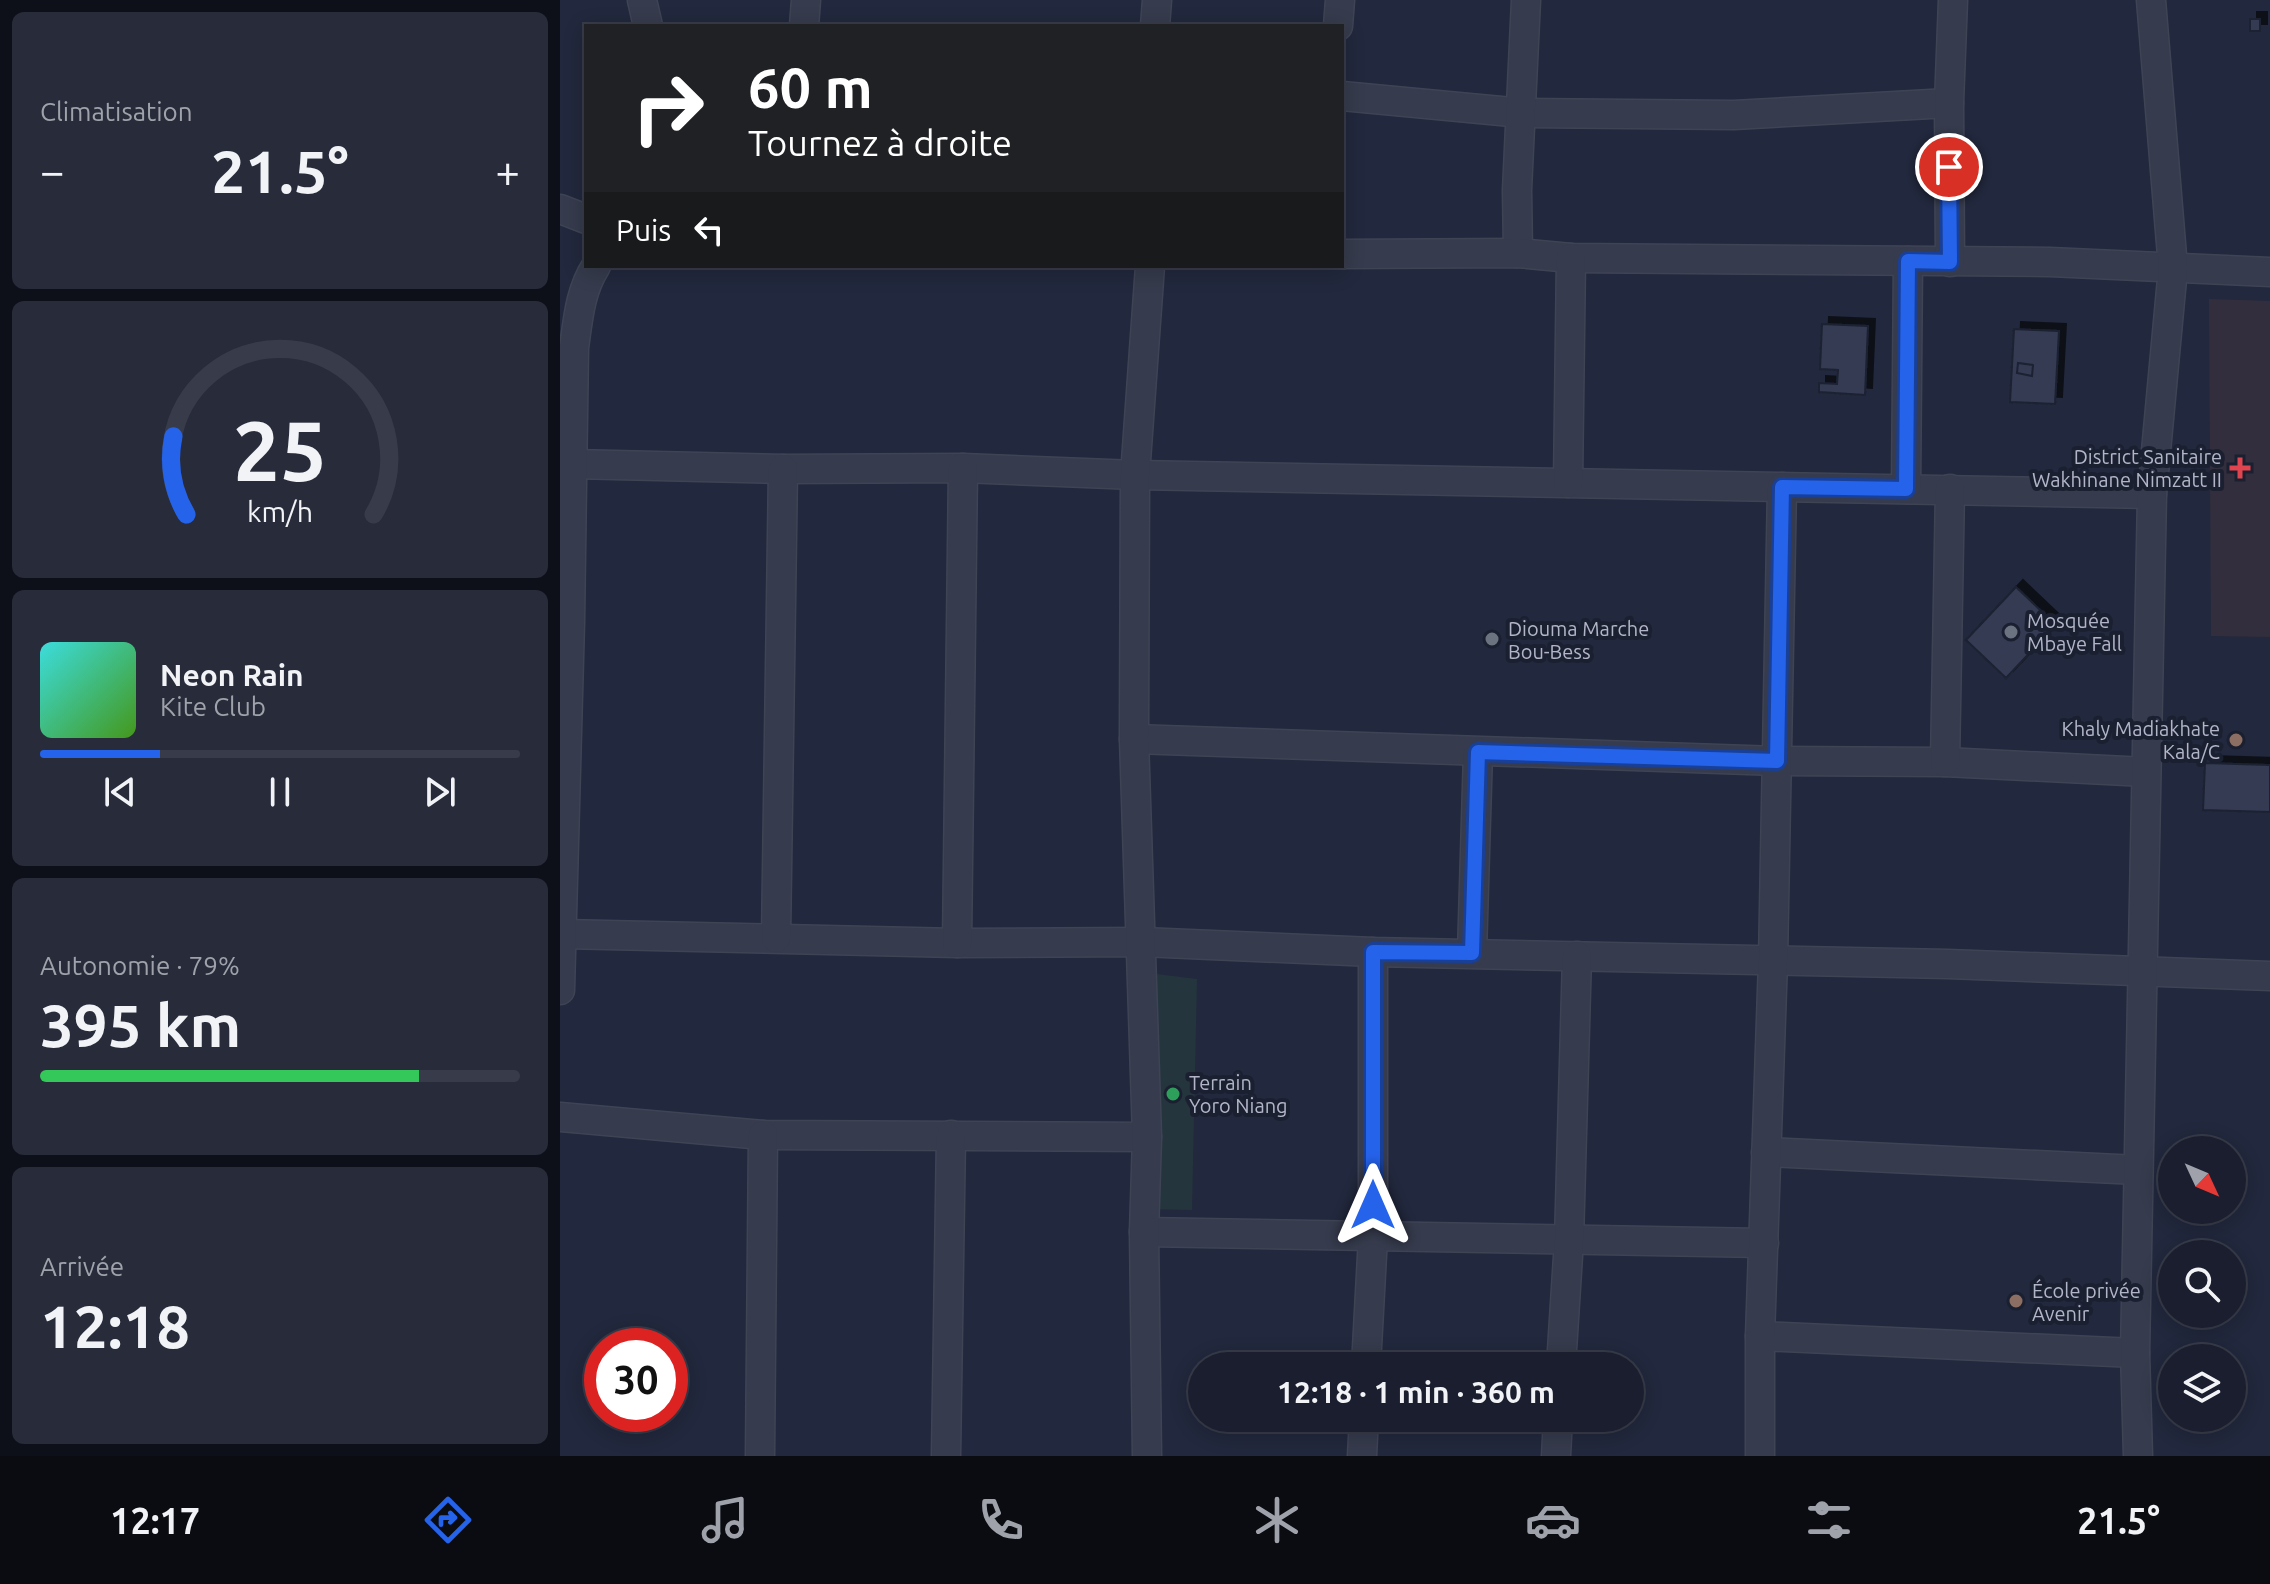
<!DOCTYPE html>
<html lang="fr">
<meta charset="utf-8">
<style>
body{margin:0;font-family:Ubuntu,sans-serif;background:#272b3a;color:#f1f3f6;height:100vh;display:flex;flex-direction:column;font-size:30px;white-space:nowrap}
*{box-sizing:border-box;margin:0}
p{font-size:26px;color:#9fa2aa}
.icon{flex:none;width:44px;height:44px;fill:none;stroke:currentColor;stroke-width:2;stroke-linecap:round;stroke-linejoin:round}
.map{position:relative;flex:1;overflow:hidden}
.details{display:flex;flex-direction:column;gap:12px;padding:12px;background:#0e1019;width:560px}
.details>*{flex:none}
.banner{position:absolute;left:24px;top:24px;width:760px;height:244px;border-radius:0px;box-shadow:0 4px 20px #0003,0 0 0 2px #383c4a;background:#202124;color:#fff;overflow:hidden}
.needle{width:52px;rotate:134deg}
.tools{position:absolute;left:1598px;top:1136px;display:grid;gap:16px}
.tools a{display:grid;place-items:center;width:88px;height:88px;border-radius:50%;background:#1a1e2e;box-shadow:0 4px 20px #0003,0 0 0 2px #383c4a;font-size:40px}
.speed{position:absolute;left:24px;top:1328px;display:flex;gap:16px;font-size:40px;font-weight:700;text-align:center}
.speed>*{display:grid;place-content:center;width:104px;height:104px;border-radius:50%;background:#1a1e2e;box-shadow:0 4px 20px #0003,0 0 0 2px #383c4a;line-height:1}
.speed .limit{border:12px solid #d22;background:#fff;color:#111}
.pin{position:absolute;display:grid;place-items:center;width:68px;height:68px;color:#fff;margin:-34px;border:4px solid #fff;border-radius:50%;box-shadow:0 2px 8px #0007}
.me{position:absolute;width:88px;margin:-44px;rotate:0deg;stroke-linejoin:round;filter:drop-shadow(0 0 6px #0008)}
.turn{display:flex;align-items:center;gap:28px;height:168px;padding:0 32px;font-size:36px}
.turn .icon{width:104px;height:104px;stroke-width:2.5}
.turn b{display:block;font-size:56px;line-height:68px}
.then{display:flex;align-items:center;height:76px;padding:0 32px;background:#0003;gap:16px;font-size:30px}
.big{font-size:60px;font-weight:700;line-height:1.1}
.details .widget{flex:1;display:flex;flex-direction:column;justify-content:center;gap:12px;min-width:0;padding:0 28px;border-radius:12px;background:#272b3a}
.details .dial{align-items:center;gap:0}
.dial svg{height:208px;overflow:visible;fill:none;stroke:#383c4a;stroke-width:7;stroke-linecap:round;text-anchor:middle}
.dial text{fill:#f1f3f6;stroke:none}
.song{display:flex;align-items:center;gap:24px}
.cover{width:96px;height:96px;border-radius:12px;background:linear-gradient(135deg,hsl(180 70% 55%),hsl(100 70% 35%))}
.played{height:8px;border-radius:4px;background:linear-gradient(90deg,#2563eb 25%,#383c4a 25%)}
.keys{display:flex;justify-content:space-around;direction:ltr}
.heat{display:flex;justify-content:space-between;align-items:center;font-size:44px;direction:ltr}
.charge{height:12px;border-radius:6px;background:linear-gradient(90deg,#34c759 79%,#383c4a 0)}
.trip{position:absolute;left:628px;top:1352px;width:456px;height:80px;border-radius:40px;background:#1a1e2e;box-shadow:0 4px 20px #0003,0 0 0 2px #383c4a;font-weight:700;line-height:80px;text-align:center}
.menu{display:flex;height:128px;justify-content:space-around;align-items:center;background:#0a0c12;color:#9fa2aa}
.menu .icon{width:56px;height:56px}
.menu .selected{color:#2563eb}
.menu b{font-size:36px;color:#f1f3f6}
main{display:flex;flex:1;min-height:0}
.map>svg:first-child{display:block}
.medical{fill:#332e3d}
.green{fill:#24353e}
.building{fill:#343b53;stroke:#1d2233;stroke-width:2;filter:url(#shadow)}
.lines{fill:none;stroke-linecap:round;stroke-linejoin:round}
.minor-casing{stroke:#3f4455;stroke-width:31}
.minor{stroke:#363b4d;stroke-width:28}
.route-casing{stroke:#184099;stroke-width:20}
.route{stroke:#2563eb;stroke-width:14}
.health-dot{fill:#e0444e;stroke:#1b2031;stroke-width:3}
.worship-dot{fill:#6b7280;stroke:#1b2031;stroke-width:3}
.education-dot{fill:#8d6e63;stroke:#1b2031;stroke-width:3}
.leisure-dot{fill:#2e9e5b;stroke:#1b2031;stroke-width:3}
.labels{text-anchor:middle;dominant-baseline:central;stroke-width:8;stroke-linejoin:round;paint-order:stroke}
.poi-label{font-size:20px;fill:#b2b5c8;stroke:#1b2031;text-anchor:start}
</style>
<main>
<section class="details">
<div class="widget"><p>Climatisation</p>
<div class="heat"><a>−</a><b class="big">21.5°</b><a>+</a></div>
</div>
<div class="widget dial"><svg viewBox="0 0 100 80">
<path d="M14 69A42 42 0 1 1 86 69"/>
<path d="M14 69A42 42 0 0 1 9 39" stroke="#2563eb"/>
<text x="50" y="56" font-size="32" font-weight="700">25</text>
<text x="50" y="72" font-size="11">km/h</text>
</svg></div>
<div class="widget">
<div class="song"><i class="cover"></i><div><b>Neon Rain</b><p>Kite Club</p></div></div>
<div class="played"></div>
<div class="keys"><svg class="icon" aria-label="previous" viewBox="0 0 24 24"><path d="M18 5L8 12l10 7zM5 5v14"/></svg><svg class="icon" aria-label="pause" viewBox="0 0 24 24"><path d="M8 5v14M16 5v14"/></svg><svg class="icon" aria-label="next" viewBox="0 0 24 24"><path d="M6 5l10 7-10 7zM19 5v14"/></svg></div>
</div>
<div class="widget"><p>Autonomie · 79%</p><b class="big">395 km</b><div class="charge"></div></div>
<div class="widget"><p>Arrivée</p><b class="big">12:18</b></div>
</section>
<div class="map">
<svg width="1710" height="1456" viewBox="0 0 1710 1456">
<defs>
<filter id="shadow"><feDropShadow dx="7" dy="-7" stdDeviation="0" flood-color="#0009"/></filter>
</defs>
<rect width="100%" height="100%" fill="#22283d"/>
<path class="medical" d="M1649,299L1710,301V637L1651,636Z"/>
<path class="green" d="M597,974L637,979L632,1210L586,1209Z"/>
<g class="building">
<rect x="1690" y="19" width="10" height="12"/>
<path d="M1262,324L1308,326L1305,395L1259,392V383L1277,384L1278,370L1260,369Z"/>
<path d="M1454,329L1499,331L1495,404L1450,402Z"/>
<path d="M1458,363L1473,365L1472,376L1457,373Z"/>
<path d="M1456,587L1496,625L1446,678L1406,640Z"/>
<path d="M1645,763L1710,765V812L1643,810Z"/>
</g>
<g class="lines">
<g class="minor-casing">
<g id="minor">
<path d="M82,0L88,26"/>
<path d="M244,26L246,0"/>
<path d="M595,26L597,0"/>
<path d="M778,26L780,0"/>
<path d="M782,96L962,113L1174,115L1389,103"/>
<path d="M0,209L26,219"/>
<path d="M958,253L957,190L966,0"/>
<path d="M782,254L958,253L1011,258L1490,262L1710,272"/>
<path d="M1390,262L1389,103L1393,0"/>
<path d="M12,464L223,469L403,468L575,475L1592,494"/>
<path d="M1008,483L1011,258"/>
<path d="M1346,489L1348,261"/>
<path d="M574,739L1217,761L1385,762L1586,772"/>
<path d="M1385,762L1390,489"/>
<path d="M2,934L397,943L582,942L813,952L1388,964L1710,976"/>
<path d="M216,938L223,469"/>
<path d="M397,943L403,468"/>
<path d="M912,953L918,752"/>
<path d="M0,990L10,622L14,348C18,319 20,291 36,266"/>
<path d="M0,1117L203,1135L587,1137"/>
<path d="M1206,1152L1578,1170"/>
<path d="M584,1232L1204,1243"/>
<path d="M1200,1336L1575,1353"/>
<path d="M806,1366L813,1237V952"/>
<path d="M1001,1366L1009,1240L1017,956"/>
<path d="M200,1456L203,1135"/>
<path d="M386,1456L391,1135"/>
<path d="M587,1456L584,1232L587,1137L574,739L575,475L590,266"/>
<path d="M802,1456L804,1418"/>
<path d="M996,1456L998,1418"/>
<path d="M1200,1456V1336L1213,961L1222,487"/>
<path d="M1578,1456L1575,1353L1592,494L1613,268L1591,0"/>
</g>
</g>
<use href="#minor" class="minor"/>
</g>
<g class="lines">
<g class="route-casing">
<path id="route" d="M813,1205V952L912,953L918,752L1217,761L1222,487L1346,489L1348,261L1390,262L1389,167"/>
</g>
<use href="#route" class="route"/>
</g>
<path class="health-dot" d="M1676 456h8v8h8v8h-8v8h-8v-8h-8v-8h8z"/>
<g class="worship-dot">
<circle cx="1451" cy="632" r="8"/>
<circle cx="932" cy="639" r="8"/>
</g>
<g class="education-dot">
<circle cx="1676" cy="740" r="8"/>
<circle cx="1456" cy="1301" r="8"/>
</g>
<circle class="leisure-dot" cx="613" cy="1094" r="8"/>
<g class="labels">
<g class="poi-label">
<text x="1662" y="456" text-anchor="end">District Sanitaire<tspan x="1662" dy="23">Wakhinane Nimzatt II</tspan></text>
<text x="1467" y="620">Mosquée<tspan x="1467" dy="23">Mbaye Fall</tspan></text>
<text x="948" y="628">Diouma Marche<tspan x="948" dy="23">Bou-Bess</tspan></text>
<text x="1660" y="728" text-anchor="end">Khaly Madiakhate<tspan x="1660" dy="23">Kala/C</tspan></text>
<text x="629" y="1082">Terrain<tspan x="629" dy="23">Yoro Niang</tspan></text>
<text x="1472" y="1290">École privée<tspan x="1472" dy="23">Avenir</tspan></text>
</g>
</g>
</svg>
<div class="tools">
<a><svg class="needle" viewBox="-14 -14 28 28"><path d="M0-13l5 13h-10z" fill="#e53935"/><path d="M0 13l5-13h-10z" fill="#9fa2aa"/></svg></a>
<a><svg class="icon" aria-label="search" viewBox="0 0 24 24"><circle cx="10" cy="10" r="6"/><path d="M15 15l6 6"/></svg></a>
<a><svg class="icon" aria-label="layers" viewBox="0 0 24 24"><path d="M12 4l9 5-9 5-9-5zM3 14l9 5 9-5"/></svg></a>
</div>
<div class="speed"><div class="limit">30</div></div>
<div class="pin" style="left:1389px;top:167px;background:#d93025"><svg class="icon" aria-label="arrive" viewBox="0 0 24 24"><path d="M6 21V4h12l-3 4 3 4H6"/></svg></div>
<svg class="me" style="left:813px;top:1205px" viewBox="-20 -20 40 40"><path d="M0-17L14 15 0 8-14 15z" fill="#2563eb" stroke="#fff" stroke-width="4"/></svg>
<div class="trip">12:18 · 1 min · 360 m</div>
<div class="banner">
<div class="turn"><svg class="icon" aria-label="right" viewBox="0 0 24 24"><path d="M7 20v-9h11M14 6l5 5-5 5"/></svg><div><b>60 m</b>Tournez à droite</div></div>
<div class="then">Puis<svg class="icon" aria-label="left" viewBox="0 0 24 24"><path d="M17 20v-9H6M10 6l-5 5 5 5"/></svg></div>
</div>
</div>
</main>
<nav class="menu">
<b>12:17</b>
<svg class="icon selected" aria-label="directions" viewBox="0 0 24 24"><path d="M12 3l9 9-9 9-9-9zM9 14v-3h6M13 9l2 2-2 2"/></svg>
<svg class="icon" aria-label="music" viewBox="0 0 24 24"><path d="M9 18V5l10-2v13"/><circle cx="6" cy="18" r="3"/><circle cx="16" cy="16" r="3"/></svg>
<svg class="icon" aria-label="phone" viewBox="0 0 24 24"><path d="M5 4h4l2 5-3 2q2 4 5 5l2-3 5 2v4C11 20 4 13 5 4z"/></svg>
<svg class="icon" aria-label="climate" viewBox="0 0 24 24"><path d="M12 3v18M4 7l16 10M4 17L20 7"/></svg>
<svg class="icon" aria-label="car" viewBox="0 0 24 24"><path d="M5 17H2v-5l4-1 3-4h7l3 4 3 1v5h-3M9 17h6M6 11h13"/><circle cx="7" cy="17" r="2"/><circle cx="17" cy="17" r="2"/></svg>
<svg class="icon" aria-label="filters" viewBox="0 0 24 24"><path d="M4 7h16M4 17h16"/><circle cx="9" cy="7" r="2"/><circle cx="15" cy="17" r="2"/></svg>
<b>21.5°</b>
</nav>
